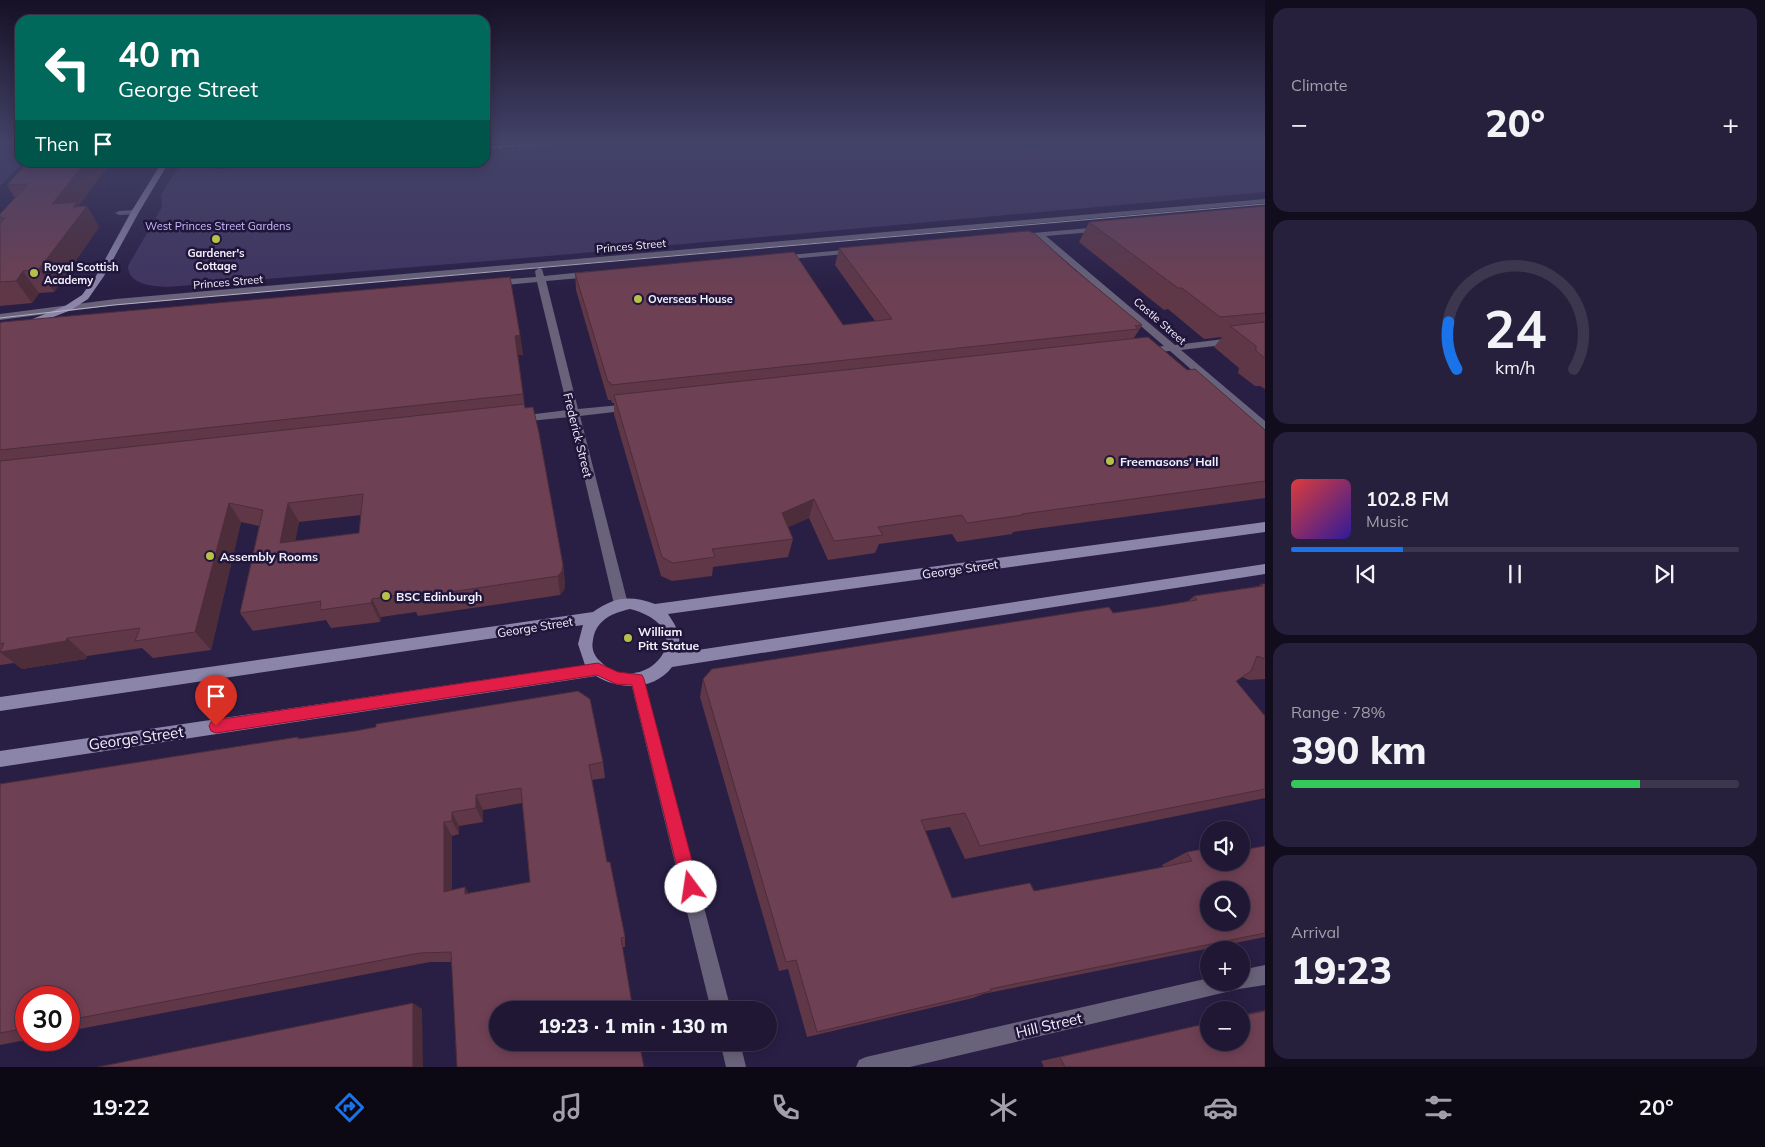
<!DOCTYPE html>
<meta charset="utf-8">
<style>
body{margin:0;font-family:Mulish,sans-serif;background:#27203c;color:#f1f3f6;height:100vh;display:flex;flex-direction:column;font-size:19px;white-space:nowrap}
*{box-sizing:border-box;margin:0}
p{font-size:16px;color:#a19fac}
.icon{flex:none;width:28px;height:28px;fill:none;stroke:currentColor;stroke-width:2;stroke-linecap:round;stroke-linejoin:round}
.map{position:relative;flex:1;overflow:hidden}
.sheet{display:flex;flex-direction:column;gap:8px;padding:8px;background:#110d1d;width:500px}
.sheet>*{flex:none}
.guide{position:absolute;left:15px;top:15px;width:475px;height:152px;border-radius:15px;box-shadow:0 2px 12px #0003,0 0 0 1px #3c364f;background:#00695c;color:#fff;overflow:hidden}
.controls{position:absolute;left:1200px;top:821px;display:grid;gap:10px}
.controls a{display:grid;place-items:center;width:50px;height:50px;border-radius:50%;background:#1f1734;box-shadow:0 2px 12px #0003,0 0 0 1px #3c364f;font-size:25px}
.speed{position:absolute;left:15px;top:986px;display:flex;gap:10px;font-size:25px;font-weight:700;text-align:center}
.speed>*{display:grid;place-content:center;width:65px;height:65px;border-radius:50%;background:#1f1734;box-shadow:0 2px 12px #0003,0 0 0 1px #3c364f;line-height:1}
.speed .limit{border:8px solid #d22;background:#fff;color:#111}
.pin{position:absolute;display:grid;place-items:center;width:42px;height:42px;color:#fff;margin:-51px -21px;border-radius:50% 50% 50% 0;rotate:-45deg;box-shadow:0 0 5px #0007}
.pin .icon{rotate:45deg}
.me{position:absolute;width:55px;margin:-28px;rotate:346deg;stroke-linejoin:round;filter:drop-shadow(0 0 4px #0008)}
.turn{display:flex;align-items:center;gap:18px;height:105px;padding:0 20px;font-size:22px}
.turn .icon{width:65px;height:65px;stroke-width:2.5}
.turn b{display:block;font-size:35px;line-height:42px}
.then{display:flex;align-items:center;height:48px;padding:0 20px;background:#0003;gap:10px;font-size:19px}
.big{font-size:38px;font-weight:800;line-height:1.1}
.sheet .widget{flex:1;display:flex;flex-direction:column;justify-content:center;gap:8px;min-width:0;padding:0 18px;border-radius:15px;background:#27203c}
.sheet .dial{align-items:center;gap:0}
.dial svg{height:130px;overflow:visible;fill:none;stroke:#3c364f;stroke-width:7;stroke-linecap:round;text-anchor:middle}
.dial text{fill:#f1f3f6;stroke:none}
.song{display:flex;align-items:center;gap:15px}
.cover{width:60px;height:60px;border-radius:8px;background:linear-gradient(135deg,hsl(0 70% 55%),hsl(250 70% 35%))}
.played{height:5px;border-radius:2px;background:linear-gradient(90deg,#1a73e8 25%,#3c364f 25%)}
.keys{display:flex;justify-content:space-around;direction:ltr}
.heat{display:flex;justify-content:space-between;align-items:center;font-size:28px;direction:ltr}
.charge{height:8px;border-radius:4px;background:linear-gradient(90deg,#34c759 78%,#3c364f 0)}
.trip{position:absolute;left:489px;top:1001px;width:288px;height:50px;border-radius:25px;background:#1f1734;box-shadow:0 2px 12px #0003,0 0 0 1px #3c364f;font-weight:800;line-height:50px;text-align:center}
.dock{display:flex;height:80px;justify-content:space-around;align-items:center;background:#0c0915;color:#a19fac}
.dock .icon{width:35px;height:35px}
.dock .current{color:#1a73e8}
.dock b{font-size:22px;color:#f1f3f6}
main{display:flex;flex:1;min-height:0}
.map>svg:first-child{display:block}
.built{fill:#332753}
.green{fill:#3f3560}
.water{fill:#276584}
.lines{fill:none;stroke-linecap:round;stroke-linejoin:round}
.street{fill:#68637a;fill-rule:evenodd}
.secondary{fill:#8c85aa;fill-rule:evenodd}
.tram{stroke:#b6b1c4;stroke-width:1}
.rail{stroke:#b6b1c4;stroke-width:2;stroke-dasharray:4.5 2;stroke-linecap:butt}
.wall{fill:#5f3747;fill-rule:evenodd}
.shaded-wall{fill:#4d2d3a}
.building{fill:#6e4053;stroke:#4d2d3a;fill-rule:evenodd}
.route{fill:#e11d48;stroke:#92132f}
.poi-dot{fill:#b7c148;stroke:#20153a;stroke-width:2}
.labels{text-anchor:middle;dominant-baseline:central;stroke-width:5;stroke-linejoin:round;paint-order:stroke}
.far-park-label{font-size:11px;fill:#cabdfc;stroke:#20153a}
.far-street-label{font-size:11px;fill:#f3f1fb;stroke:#20153a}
.far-poi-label{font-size:11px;font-weight:bold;fill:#f3f1fb;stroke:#20153a;text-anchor:start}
.street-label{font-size:12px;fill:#f3f1fb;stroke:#20153a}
.poi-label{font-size:12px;font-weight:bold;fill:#f3f1fb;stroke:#20153a;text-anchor:start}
.near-street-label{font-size:15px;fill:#f3f1fb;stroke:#20153a}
</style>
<main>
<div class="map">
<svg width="1265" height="1067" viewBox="0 0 1265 1067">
<rect width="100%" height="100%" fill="#291f45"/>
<g class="built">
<path d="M485,141H604L485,150Z"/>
<path d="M217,163H301L214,169Z"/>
</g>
<g class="green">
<path d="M0,141H20V162L23,163L0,186Z"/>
<path d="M604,141H1003C1019,151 1030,149 1047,143L1045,141H1265V192L537,257L167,287C153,286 128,285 128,266L162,207L161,195L181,163H218L215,169L301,162H485V150Z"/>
</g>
<path class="water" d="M1003,141L1025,143L1045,141L1047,143L1043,147C1030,150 1014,149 1003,141Z"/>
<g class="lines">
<g class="street">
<path d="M1265,199V203L116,305L0,320V314L116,299Z"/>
<path d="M135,210H138V214L119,215L115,213L119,211Z"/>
<path d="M1101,227H1104V231L1046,236L1175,345L1265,334V340L1181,350L1265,421V431L1261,430L1170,351L1143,353V349L1164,346L1038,237L1021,238L1017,236L1021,234Z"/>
<path d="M854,249L858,251L857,253L779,260L775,258L779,256Z"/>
<path d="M539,268L542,269L544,276L593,271L597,274L593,277L546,281L578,409L631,404L636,407L631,410L580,416L628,604L626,608L621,610L616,608L614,604L570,417L519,422L514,419L519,416L568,410L537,282L495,286L491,283L495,280L536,277L535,271Z"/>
<path d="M637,672L642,674L644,679L731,1010H711L630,679L632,674Z"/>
<path d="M1265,965V985L1239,989L910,1067H856L859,1060L866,1057L1209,978V982H1241V970Z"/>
<path d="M720,1042H740L746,1067H726Z"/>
</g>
<g class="secondary">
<path d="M162,162H169L139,212L104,276L88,299L71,310L0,338V332L65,306L82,295L96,276L131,212Z"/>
<path d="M1265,522V532L668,614C677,627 682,637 678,653L1265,564V574L672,667C654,691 619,690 596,676L0,767V751L585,665L578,644L583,625L0,711V697L593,612C615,597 629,595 655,604ZM630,609C710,630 639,703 600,661C594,656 591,648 593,640C596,620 612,613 630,609Z"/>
</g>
<path class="tram" d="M0,318L114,305L1265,204"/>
<g class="rail">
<path d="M485,148L584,141"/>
<path d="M215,167L276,162"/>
</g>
</g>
<g class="wall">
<path d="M28,162L79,206H87L99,227L54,292L39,293L32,303L0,306V214L15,198L7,185Z"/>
<path d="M1265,206V389L1260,386H1255L1238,373L1239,368L1214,347L1222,337L1204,339L1168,309L1164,310L1079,242L1089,222Z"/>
<path d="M839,248L1074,269L1142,325L1134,338L1187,370L1265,430V498L1013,532L1012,534L957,542L952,534L879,544L875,553L828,560L809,518L788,527L793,539L788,557L713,567L712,576L672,581L661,576L614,414V403H612L611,400H608L576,290L575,273L843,325L875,321L835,265Z"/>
<path d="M0,323L520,335L523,355H518L525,408L563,565L565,584L564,590L560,595L418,616L416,612L381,617L380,622L331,628L326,620L253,631L240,613L259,526L241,522L211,650L153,658L142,648L87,656L86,659L22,669L14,663L0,665ZM361,515L359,533L295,541L299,522Z"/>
<path d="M1261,584H1265V679L1249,680L1242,677L1236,682L1265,716V798L965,859L950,827L925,831L952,898L1034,891L1163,867L1162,865L1187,852L1209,862L1265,846V937L983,994L973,998L807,1037L788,969L779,971L700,697L703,679L1161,606L1188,601L1194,596L1259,586Z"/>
<path d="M298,737L300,739L603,762L605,778L592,780L607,862L625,937V947L451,962H430L69,1031V998H26V1040L0,1045V784ZM522,803L530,882L468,893L465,887L452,890V836L459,834V826L483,822V810Z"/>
<path d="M1265,1010V1067H1044L1041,1061L1209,1023V1042H1241V1015Z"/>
</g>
<g class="shaded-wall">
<path d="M86,162H112L79,206H87L99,227L54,292L39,269L52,204Z"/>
<path d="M23,271L39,293L32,303L16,281Z"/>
<path d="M520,335L523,355H518L526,414L515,336Z"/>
<path d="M814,499L809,518L777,532L782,513Z"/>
<path d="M229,503L241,522L211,650L195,632Z"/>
<path d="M288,503L299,522L291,562L280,543Z"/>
<path d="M563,565L565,584L564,590L560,595L558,576Z"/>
<path d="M372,599L381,617L380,622L371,603Z"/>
<path d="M67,638L87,656L86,659L22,669L0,652Z"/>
<path d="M476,795L483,810V822L476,808Z"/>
<path d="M452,812L459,826V834L452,821Z"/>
<path d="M444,822L452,836V903L444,892Z"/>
<path d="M465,887L472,899L465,894Z"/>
<path d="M413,1003L422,1009L423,1067H413Z"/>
</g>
<g class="building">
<path d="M28,162H86L52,204L77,202L73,207L87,206L39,269L23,271L16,281L0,282V223L5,218H0V214L28,184L7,185Z"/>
<path d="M1265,206V313L1220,317L1182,288H1178L1089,222Z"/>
<path d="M1028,231L1034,233L1074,269L1142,325L1135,326L1138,329L611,385L610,382H608L575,273L794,252L843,325L892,319L839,248Z"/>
<path d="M510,277L520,335L515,336L523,394L0,450V323L2,322Z"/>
<path d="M1265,322V358L1256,351V346L1230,326Z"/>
<path d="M1148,337L1187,370L1195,369L1265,430V481L1022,514L1023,515L967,523L962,515L878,527L883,535L834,541L814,499L782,513L793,539L712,549L715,557L673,563L662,557L614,395Z"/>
<path d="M524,404L525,408L533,407L539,433L563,565L562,571L558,576L410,598V593L372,599L371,603L320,610L321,601L240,613L263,510L229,503L195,632L135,641L140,628L67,638L66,641L0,652L4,643L0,644V461ZM363,494L359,533L280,543L288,503Z"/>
<path d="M1261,584H1265V659L1257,656L1251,671L1236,681L1265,716V789L980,846L965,813L921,820L952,898L1030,883L1034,891L1153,869L1192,861L1187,852L1209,848V862H1241V850L1265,846V933L990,989L991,991L817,1032L796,960L786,962L703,679L712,669L1109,607L1113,613L1161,606L1197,600L1194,596L1263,586ZM1209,890H1241V922H1209Z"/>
<path d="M578,691L590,699L603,762L589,765L607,862H610L625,937L621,938L633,1010H498V1042H639L644,1067H457L451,952L420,953L403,956L69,1020V998H26V1028L0,1033V784L298,737V739L355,731L376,727V724ZM521,788L530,882L465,894V887L444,892V822L452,821V812L476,808V795Z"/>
<path d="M413,1003V1067H98Z"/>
<path d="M1265,1011V1067H1065L1060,1057L1209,1023V1042H1241V1016Z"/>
</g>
<linearGradient id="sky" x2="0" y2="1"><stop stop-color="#171126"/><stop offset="0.49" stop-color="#434268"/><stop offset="1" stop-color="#434268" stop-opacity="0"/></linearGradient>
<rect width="1265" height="290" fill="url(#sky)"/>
<path class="route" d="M598,663L618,672L642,675L644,679L699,887L696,893L691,895L685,893L682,887L632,685L616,684L597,675L216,733L211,731L209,726L211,722L216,720Z"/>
<g class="poi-dot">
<circle cx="216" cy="239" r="5"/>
<circle cx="34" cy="273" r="5"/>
<circle cx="638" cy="299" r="5"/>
<circle cx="1110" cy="461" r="5"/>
<circle cx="210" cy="556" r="5"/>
<circle cx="386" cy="596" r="5"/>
<circle cx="628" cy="638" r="5"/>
</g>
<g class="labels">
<g class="far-park-label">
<text x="218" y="226">West Princes Street Gardens</text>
</g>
<g class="far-street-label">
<text transform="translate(631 246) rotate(-5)">Princes Street</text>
<text transform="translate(228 282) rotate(-5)">Princes Street</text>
<text transform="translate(1160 321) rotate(41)">Castle Street</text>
</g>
<g class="far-poi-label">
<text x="216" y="253" text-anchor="middle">Gardener's<tspan x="216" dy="13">Cottage</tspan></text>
<text x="44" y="267">Royal Scottish<tspan x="44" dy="13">Academy</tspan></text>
<text x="648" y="299">Overseas House</text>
</g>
<g class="street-label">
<text transform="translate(578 435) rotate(76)">Frederick Street</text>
<text transform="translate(960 569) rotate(-8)">George Street</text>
<text transform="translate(535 627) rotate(-9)">George Street</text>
</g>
<g class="poi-label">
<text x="1120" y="461">Freemasons' Hall</text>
<text x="220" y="556">Assembly Rooms</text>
<text x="396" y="596">BSC Edinburgh</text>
<text x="638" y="631">William<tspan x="638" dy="14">Pitt Statue</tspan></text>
</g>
<g class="near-street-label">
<text transform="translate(136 738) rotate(-8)">George Street</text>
<text transform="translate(1049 1025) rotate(-13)">Hill Street</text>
</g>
</g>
</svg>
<div class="controls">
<a><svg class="icon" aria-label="sound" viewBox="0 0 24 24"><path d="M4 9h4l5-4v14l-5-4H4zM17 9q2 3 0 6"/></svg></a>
<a><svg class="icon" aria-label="search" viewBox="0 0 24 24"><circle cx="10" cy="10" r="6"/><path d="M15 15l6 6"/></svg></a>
<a>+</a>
<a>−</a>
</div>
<div class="speed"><div class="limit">30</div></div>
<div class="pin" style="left:216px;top:726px;background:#d93025"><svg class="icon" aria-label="arrive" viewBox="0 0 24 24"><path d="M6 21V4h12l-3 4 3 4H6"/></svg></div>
<svg class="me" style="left:691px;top:887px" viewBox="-20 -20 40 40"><circle r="19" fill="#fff"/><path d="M0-13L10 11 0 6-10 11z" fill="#e11d48"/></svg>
<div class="trip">19:23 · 1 min · 130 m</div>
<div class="guide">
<div class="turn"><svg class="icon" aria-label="left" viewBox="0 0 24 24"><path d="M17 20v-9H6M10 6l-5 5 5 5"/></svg><div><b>40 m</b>George Street</div></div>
<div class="then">Then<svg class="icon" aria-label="arrive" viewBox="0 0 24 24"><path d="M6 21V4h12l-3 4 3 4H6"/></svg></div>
</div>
</div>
<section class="sheet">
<div class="widget"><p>Climate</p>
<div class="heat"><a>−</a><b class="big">20°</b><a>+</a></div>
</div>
<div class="widget dial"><svg viewBox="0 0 100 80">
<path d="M14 69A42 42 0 1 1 86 69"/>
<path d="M14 69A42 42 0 0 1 9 40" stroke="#1a73e8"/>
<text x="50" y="56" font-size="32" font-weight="700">24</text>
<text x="50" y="72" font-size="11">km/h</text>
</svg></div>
<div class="widget">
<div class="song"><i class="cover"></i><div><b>102.8 FM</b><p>Music</p></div></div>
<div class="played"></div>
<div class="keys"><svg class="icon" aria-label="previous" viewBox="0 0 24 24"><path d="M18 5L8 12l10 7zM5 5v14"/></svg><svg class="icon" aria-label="pause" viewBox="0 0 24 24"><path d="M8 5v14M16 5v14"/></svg><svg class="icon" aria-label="next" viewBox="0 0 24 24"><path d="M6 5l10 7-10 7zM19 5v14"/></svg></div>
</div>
<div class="widget"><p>Range · 78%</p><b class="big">390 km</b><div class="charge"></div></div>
<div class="widget"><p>Arrival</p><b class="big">19:23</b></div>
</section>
</main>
<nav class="dock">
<b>19:22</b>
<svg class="icon current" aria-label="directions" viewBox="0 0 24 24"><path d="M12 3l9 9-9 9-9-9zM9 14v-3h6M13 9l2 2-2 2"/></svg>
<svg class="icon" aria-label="music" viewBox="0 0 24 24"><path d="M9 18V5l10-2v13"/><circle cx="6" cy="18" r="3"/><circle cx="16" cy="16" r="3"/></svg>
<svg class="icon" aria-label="phone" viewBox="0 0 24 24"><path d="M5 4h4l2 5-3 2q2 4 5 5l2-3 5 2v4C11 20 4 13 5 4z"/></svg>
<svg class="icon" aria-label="climate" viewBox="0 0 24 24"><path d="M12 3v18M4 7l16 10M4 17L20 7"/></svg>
<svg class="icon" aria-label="car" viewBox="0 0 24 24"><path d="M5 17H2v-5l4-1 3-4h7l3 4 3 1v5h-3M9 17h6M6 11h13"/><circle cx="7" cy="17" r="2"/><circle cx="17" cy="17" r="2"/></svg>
<svg class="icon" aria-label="filters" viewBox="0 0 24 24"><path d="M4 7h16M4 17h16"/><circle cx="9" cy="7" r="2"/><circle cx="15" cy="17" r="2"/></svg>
<b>20°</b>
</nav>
